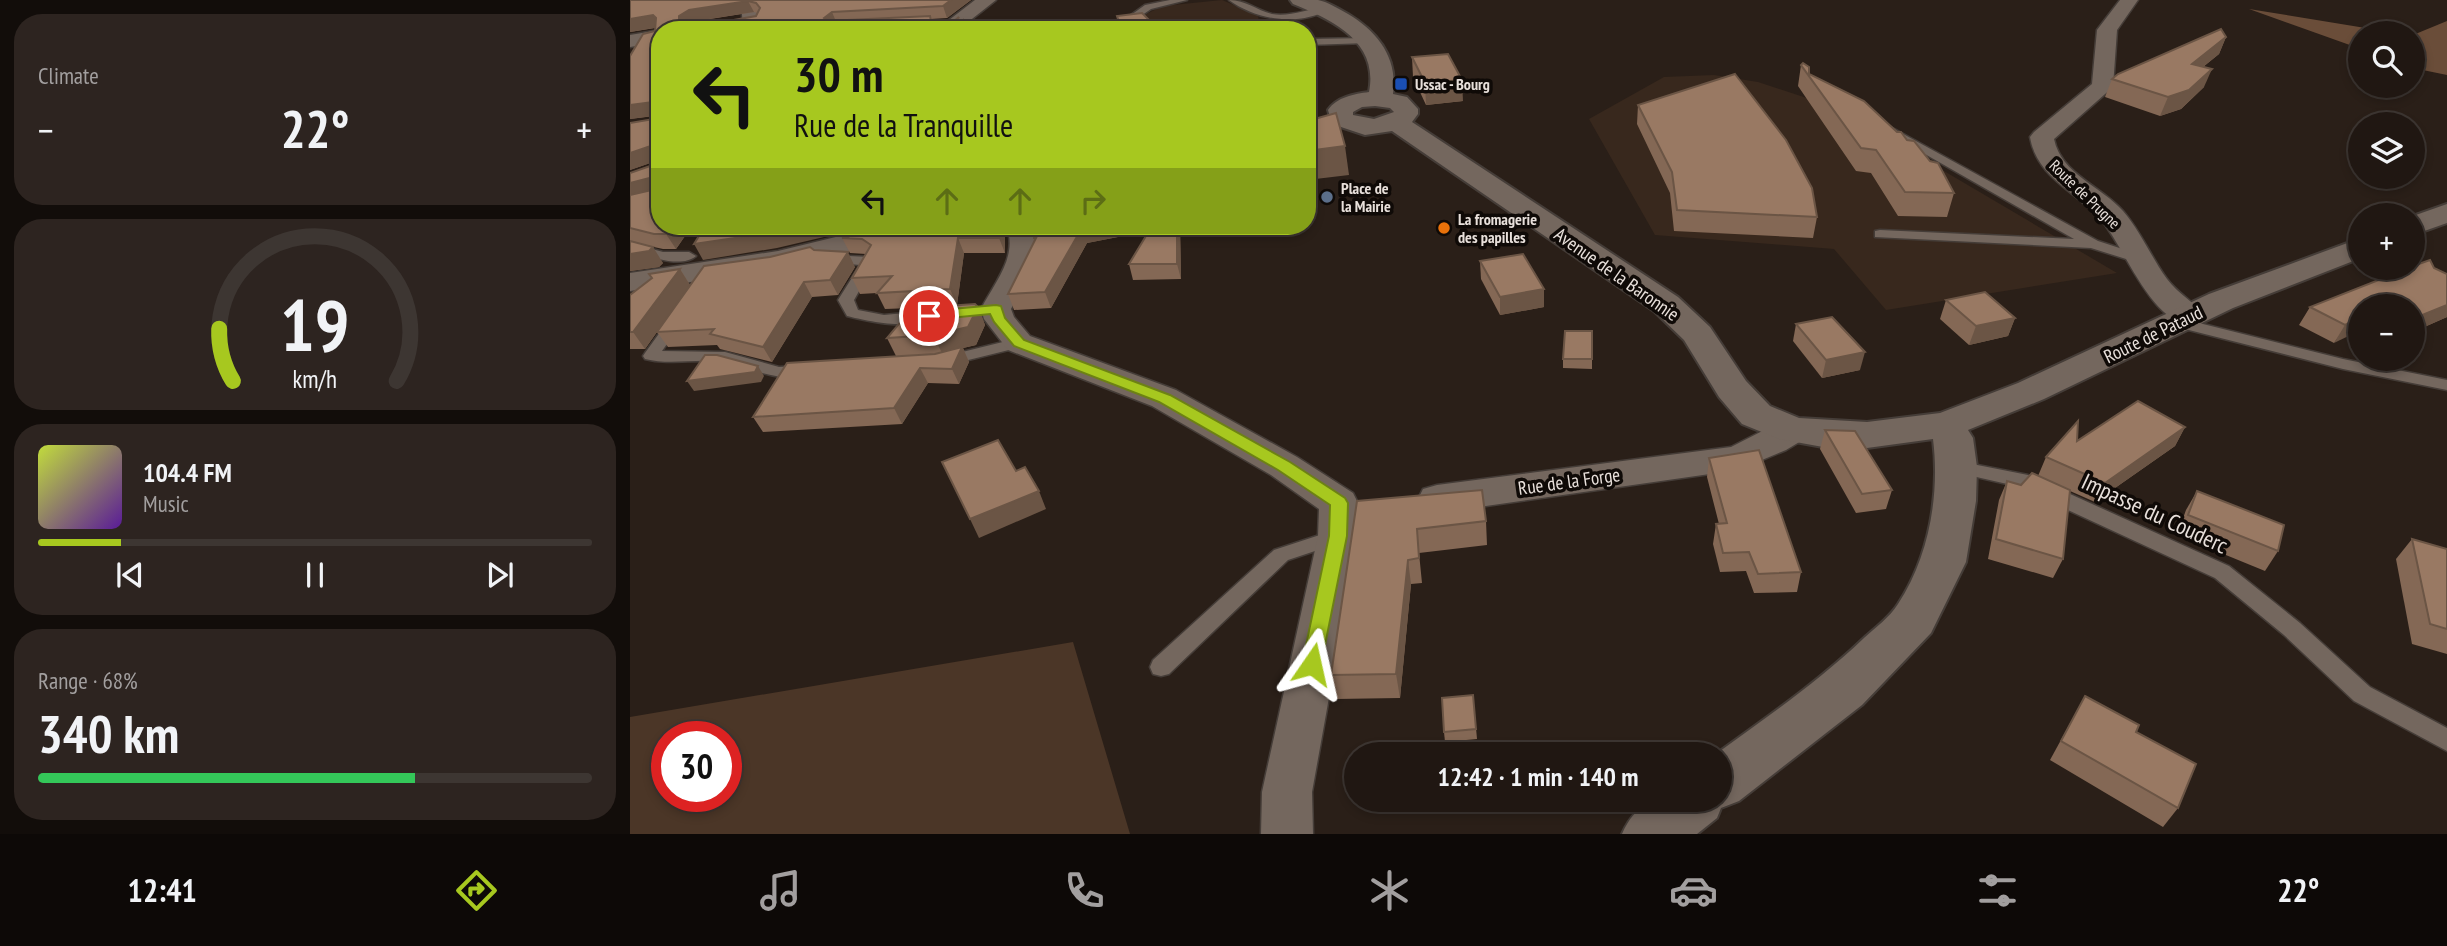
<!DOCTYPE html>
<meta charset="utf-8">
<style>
body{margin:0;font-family:"PT Sans Narrow",sans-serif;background:#2d2420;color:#f1f3f6;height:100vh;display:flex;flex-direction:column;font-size:26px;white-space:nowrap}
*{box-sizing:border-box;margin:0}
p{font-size:23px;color:#a29f9f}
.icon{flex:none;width:38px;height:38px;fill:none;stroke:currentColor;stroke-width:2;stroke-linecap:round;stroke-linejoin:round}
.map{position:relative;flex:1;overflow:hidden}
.details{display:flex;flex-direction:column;gap:14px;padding:14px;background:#120d0a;width:630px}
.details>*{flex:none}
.guide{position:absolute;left:21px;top:21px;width:665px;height:214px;border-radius:28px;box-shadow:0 4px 10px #0003,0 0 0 2px #3d3632;background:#a7c81f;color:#111;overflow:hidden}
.fabs{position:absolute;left:1718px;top:21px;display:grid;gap:14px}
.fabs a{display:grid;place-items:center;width:77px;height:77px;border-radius:50%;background:#201712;box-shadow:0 4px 10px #0003,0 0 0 2px #3d3632;font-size:35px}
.speed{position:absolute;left:21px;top:721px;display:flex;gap:14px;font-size:35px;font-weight:700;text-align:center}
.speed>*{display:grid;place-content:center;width:91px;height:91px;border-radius:50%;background:#201712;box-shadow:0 4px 10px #0003,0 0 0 2px #3d3632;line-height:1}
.speed .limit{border:10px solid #d22;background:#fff;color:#111}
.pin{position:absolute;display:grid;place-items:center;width:60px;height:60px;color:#fff;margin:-30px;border:4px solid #fff;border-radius:50%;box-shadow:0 2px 7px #0007}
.me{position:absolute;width:77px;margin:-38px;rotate:11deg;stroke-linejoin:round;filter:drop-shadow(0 0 5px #0008)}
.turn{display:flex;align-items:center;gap:24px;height:147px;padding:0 28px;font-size:32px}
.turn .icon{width:91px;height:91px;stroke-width:2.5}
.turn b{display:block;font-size:49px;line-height:60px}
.lanes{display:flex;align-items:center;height:66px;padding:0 28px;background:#0003;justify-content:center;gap:35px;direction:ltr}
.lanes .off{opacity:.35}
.big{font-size:52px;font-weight:700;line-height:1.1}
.details .card{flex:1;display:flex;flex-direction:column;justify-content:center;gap:10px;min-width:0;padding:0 24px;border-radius:28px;background:#2d2420}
.details .dial{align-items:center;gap:0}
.dial svg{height:182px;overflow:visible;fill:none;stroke:#3d3632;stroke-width:7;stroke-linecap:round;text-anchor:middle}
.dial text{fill:#f1f3f6;stroke:none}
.song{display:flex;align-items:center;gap:21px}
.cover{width:84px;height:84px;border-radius:10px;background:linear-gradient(135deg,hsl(70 70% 55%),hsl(270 70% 35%))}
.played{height:7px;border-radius:4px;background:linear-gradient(90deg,#a7c81f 15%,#3d3632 15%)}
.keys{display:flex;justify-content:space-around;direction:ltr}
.heat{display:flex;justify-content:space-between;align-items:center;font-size:38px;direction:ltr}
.charge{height:10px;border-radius:5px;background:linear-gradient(90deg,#34c759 68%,#3d3632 0)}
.trip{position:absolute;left:714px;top:742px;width:388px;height:70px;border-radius:35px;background:#201712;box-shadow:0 4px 10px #0003,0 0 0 2px #3d3632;font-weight:700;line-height:70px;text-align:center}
.tab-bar{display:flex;height:112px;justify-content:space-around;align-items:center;background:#0d0907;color:#a29f9f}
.tab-bar .icon{width:49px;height:49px}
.tab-bar .active{color:#a7c81f}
.tab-bar b{font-size:32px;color:#f1f3f6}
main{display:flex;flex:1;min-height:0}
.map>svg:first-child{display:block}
.built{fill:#38281d}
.green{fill:#4b3627;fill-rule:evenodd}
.forest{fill:#6a4d39}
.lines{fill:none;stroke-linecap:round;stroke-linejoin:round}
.service-casing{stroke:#453d38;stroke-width:3}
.minor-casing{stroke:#453d38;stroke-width:3}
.tertiary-casing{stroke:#453d38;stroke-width:4}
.service{fill:#74675e;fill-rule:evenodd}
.minor{fill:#74675e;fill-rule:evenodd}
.tertiary{fill:#74675e;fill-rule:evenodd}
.wall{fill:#846855;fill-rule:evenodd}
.shaded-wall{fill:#6b5545}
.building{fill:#997963;stroke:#6b5545;stroke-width:2;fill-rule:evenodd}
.route{fill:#a7c81f;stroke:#6d8214;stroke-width:2}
.transit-dot{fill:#1a4fb4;stroke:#0f0a07;stroke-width:2.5}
.service-dot{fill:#5c6f8a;stroke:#0f0a07;stroke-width:2.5}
.food-dot{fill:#e8710a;stroke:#0f0a07;stroke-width:2.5}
.labels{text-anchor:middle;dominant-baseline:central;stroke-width:7;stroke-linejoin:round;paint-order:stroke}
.far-poi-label{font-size:16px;font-weight:bold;fill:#e8e0db;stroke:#0f0a07;text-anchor:start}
.far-street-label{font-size:16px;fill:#e8e0db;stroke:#0f0a07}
.street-label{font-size:19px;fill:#e8e0db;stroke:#0f0a07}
.near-street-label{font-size:23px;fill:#e8e0db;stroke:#0f0a07}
</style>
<main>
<section class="details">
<div class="card"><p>Climate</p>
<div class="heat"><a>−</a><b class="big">22°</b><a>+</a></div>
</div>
<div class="card dial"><svg viewBox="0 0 100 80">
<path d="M14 69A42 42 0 1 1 86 69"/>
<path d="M14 69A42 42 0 0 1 8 46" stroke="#a7c81f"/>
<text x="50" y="56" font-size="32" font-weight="700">19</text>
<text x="50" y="72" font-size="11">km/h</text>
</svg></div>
<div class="card">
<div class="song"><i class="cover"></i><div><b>104.4 FM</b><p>Music</p></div></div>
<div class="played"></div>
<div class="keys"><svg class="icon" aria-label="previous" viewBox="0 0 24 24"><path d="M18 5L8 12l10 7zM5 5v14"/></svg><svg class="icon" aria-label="pause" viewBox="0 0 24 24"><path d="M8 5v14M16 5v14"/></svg><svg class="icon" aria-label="next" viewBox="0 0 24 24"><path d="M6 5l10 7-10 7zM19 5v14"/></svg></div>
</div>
<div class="card"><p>Range · 68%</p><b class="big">340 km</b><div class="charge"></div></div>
</section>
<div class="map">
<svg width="1817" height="834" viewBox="0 0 1817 834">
<rect width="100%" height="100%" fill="#2a1f18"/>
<g class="built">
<path d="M592,0L628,15L630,30H482L533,6Z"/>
<path d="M1084,75L1128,82L1207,108L1487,273L1256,310L1204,249L1025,235L959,119L1034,77Z"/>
</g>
<path class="green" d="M443,642L500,834H0V717ZM37,737H96V796H37Z"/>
<g class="forest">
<path d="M1619,9L1766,33H1731V49Z"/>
<path d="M1817,21V75L1783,68V35Z"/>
</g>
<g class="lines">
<g class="service-casing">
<g id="service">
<path d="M540,0H557L521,9L502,22L494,20L515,5Z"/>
<path d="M599,0C616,0 626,10 642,14C658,17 678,10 694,6L699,9C669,27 626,20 599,0Z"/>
<path d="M741,38L743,40L738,43L677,45V39Z"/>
<path d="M1255,124L1468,241L1517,257L1519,260L1512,264L1461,248L1245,237V231L1250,230L1444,239L1251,129L1249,127Z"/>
<path d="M0,243L33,252H59L66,256C51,269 18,256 0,251Z"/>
<path d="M199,255L239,257L246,261L224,300L228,310L254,315L296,311L304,316C287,332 237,321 217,316L208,300L230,265L194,262L192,259Z"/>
<path d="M46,315L54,320L32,351L95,352L149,367L174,366L182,371C166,388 118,368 98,363C71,357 42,366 15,359L13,356L15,353L41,317Z"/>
<path d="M1549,318L1713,359L1817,380V390L1713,369L1543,326L1541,323L1543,320Z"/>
<path d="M389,338L397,343L395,346L314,366L306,361L308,358Z"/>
<path d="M1327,461L1398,475L1599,566L1670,623L1740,687L1817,728V751L1724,701L1654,635L1585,578L1386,486L1320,471L1318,467L1320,463Z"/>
<path d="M708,529L715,531L718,536L715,541L658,560L539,674L531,676L523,674L520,667L523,660L644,550Z"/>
</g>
</g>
<g class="minor-casing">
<g id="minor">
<path d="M111,0H129L133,30H113Z"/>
<path d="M345,0H366L328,30H306Z"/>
<path d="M1490,0H1508L1487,30L1483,87L1424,139C1431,174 1471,186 1493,211C1511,232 1521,257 1537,279C1548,294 1565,302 1575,317L1571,324C1525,335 1496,249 1472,221C1448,192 1407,179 1400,137L1404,132L1462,84L1467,30Z"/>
<path d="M30,30V42L0,47V35Z"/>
<path d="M251,226H297L293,232L148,269L0,291V273L148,251Z"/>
<path d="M376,226H403C418,255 393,283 381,309L384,317L400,336L546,390L667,457L723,493L728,503V536L682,792L683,834H631L632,792L688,536L689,509L641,475L522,406L378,350L354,319L351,309C364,283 389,256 376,226Z"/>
<path d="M1163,418L1176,422L1181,430L1176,438L1156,450L1108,470L807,513L793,509L788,499L793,489L807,485L1101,447L1150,422Z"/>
</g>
</g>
<g class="tertiary-casing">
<g id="tertiary">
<path d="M660,0C669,0 679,0 688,0C698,2 709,9 718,14C748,32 768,58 763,94L777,97L788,109V114L782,122L1048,297L1080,327L1116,381L1140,406L1169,418L1237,422L1310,413L1388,383L1579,294L1731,238V258L1603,308L1414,399L1338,430L1343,438L1347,467L1346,501L1336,562L1301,633L1232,705L1109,801L1091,808L1087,818L1067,834H992C1013,787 1046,800 1090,800V754H1086C1137,717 1188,682 1234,638C1245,628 1260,617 1268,604C1299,557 1310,495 1303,439L1237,448L1193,447L1149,439L1112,424L1089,397L1054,340L1024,311L762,131L735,135L702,124L698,110C707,97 724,94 739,92C749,42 703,20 663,4ZM745,106L760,108L764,112L744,119L723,115V112L732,107Z"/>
<path d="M1817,204V223L1783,235V216Z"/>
</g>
</g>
<use href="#service" class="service"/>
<use href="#minor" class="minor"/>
<use href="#tertiary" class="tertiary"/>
</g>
<g class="wall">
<path d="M0,0H341L317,18L301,19V21H324L329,17L330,21L333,20L336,30H30V226H62L46,249H33L10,244L33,263L29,267L0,271V173L23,165V162L0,170V123L24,119V116L0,119V56L25,31V28L0,32ZM124,12L127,13L126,16L98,21L74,20Z"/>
<path d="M1596,37L1589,54L1573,67L1574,87L1551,109L1530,116L1475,97L1482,79Z"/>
<path d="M782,57L833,101L796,105L783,77Z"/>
<path d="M1171,65L1179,74L1267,132L1324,193L1317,217L1268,216L1241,173L1226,171L1168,86Z"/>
<path d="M1008,105L1187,217L1183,238L1044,231L1040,193L1007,124Z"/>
<path d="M404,226H550L551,279L503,280L499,264L519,231L457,243L421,308L384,310L378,294L405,240Z"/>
<path d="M374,227L375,253H334L327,305L348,307L355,325L346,345L333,348L339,362L329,384L298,383L272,424L133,432L123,417L266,356L257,338L282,308L255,309L247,293L230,294L222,278L236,254L220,253L212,238Z"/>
<path d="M184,250L225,267L208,295L182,297L142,362L90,349L87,345L38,347L27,332L140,257Z"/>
<path d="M850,261L914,289V307L870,315L851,279Z"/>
<path d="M50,269L60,285L15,349H0V295Z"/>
<path d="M1817,274V317L1783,332V306H1731L1704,343L1669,325L1680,307Z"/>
<path d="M1316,300L1385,318L1378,336L1339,345L1310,319Z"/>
<path d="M1166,324L1230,370L1192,378L1163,341Z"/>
<path d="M962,331V369L933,368V359Z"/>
<path d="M1555,427L1545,446L1465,502L1440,491L1433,559L1423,578L1358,559L1369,500L1377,481L1391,485L1408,476L1416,457L1447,441Z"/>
<path d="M1195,430L1262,490L1256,509L1226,513L1190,449Z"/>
<path d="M1079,458L1171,572L1167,592L1124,593L1116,571L1090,572L1083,544L1086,524H1089L1077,477Z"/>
<path d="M1567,491L1648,551L1635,571L1547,535L1556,510Z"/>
<path d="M727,501L856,521L857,545L789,553L792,583L781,584L770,698L706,699L701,675Z"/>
<path d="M1782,539L1817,549V654L1782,644L1766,559Z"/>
<path d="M843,695L847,739L815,742L814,732Z"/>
<path d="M1455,696L1506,732L1548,808L1533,827L1420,760Z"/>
</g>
<g class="shaded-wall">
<path d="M321,0H341L317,18L313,6Z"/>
<path d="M118,1L124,12L66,21L49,20V16L59,10Z"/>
<path d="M202,12L207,24L199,30L194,18Z"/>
<path d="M23,15L30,27L0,32V19Z"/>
<path d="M1596,37L1589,54L1554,82L1562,64Z"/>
<path d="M1582,69L1574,87L1551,109L1530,116L1538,97Z"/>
<path d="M832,80L833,101L796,105L795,83Z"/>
<path d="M24,102L30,115L0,119V105Z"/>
<path d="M21,146L29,160L0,170V153Z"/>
<path d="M715,146L719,175L677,180V151Z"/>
<path d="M23,177L30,189L0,200V183Z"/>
<path d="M42,226H62L46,249L36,234Z"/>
<path d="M170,226H241L147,248L73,260L64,244Z"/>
<path d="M369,226H375V253L369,238Z"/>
<path d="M463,226H533L534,228L457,243L421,308L415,292L452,228Z"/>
<path d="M547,226H550L551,279L547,264Z"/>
<path d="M328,238L334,253L327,305L320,289Z"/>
<path d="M23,247L33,263L29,267L0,271V254Z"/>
<path d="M218,252L225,267L208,295L200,280Z"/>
<path d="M50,269L60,285L15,349L3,332Z"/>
<path d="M174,282L182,297L142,362L133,347Z"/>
<path d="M914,289V307L870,315V297Z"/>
<path d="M1817,305V317L1783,332V321L1785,318Z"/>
<path d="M348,307L355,325L346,345L333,348L339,362L329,384L322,369L312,353L303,335Z"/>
<path d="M1731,317V330L1704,343L1715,325Z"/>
<path d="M1385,318L1378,336L1339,345L1346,326Z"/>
<path d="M1235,352L1230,370L1192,378L1196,360Z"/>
<path d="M128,366L134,376L131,382L64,391L57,381Z"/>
<path d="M290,368L298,383L272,424L264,408Z"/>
<path d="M1555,427L1545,446L1465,502L1475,483Z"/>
<path d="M409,491L416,509L349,538L340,519Z"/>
<path d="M778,560L781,584L770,698L766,674Z"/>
</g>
<g class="building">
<path d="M0,0H321L313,6L202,12L194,18L197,21L300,16L301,21H324L329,17L324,25L333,20V30H30V226H42L36,234H24L0,228V195L22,190L23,177L0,183V173L23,165L24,149L21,146L0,153V123L24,119V102L0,105V56L13,34L25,31L26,18L23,15L0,19ZM118,1L126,3L130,8L126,16L98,21L49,20V16L59,10Z"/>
<path d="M512,13L529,30H484L482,26L490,25L487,16Z"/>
<path d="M1591,29L1596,37L1562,64L1582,69L1559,90L1538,97L1482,79L1488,74Z"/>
<path d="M818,54L832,80L795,83L782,57Z"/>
<path d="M1173,63L1179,67V74L1234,101L1267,132H1271L1277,140L1284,141L1300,161L1308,163L1324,193L1275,192L1246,150L1231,148L1171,65Z"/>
<path d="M1105,74L1156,140L1182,188L1187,217L1047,210L1042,172L1008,105Z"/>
<path d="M706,113L715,146L677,151V121Z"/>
<path d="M75,226H170L139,233L64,244Z"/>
<path d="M261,226H369V238H328L320,289L247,293L262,276L222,278L241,245L232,239L212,238Z"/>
<path d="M404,226H463L452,228L415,292L378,294L406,238H404Z"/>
<path d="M522,226H547V264H499Z"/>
<path d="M0,241L23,247L19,251L0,254Z"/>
<path d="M180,247L184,250L218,252L200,280L174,282L133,347L80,334L84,329L27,332L74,266L140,257Z"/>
<path d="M893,254L914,289L870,297L850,261Z"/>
<path d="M1800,260L1804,268L1817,274V305L1785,318L1783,317V306H1731V317L1715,325L1680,307L1779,268H1783V266Z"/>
<path d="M50,269L3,332H0V295L22,278L19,274Z"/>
<path d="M1355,292L1385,318L1346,326L1316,300Z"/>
<path d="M317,303L316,306L345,304L348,307L338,327L303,335L257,338L284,306Z"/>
<path d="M1202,317L1235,352L1196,360L1166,324Z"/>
<path d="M935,331H962V359H933Z"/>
<path d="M332,347L322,369L290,368L264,408L123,417L157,363L305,354Z"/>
<path d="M75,355H87L128,366L125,372L57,381Z"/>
<path d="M1508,401L1555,427L1475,483L1416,457L1448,421L1447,441Z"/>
<path d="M1195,430L1225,431L1262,490L1232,494Z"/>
<path d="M368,440L386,471L395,467L409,491L340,519L312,462Z"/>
<path d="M1129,450L1171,572L1128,574L1119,552L1093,553L1086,524L1097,523L1079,458Z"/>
<path d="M1402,473L1440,490L1433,559L1366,539L1377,481L1391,485Z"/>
<path d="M852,490L856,521L787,529L789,558L778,560L766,674L701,675L727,501Z"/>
<path d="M1567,491L1654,525L1648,551L1558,515Z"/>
<path d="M1782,539L1817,549V629L1800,624Z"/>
<path d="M843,695L846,729L814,732L812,698Z"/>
<path d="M1455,696L1509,725L1506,732L1566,764L1548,808L1431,741Z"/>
</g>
<path class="route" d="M366,305L371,306L375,318L394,340L540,395L660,462L715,498L718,503L717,536L690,670L682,672L675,670L672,664L699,536L700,505L648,470L529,402L384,346L364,322L360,314L299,320L292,316L299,311Z"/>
<rect class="transit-dot" x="764" y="77" width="14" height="14" rx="3.5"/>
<circle class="service-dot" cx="697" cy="197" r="7"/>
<circle class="food-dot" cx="814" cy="228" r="7"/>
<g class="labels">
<g class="far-poi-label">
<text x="785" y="84">Ussac - Bourg</text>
<text x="711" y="188">Place de<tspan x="711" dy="18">la Mairie</tspan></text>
<text x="828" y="219">La fromagerie<tspan x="828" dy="18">des papilles</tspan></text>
</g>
<g class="far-street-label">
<text transform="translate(1455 194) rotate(44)">Route de Prugne</text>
</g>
<g class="street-label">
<text transform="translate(987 274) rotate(35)">Avenue de la Baronnie</text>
<text transform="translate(1523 334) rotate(-26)">Route de Pataud</text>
<text transform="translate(939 481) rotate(-8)">Rue de la Forge</text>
</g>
<g class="near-street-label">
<text transform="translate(1525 513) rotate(25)">Impasse du Couderc</text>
</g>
</g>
</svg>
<div class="fabs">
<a><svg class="icon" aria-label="search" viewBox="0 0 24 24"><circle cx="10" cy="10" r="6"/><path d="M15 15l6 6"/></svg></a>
<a><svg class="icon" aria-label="layers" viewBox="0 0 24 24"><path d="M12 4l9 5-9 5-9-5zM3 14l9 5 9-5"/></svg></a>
<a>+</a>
<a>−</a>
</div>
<div class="speed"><div class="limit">30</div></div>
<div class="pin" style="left:299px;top:316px;background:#d93025"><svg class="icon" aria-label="arrive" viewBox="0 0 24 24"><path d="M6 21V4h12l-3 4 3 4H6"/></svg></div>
<svg class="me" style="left:682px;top:664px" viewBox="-20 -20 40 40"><path d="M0-17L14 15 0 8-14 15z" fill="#a7c81f" stroke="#fff" stroke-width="4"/></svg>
<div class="trip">12:42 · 1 min · 140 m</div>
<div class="guide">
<div class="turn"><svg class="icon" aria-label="left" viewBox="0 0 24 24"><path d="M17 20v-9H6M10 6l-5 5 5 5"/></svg><div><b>30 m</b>Rue de la Tranquille</div></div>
<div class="lanes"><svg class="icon" aria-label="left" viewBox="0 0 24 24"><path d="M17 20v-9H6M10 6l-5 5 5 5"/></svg><svg class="icon off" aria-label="ahead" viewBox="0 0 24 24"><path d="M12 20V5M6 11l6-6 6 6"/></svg><svg class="icon off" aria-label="ahead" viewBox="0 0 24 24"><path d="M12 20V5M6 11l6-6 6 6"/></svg><svg class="icon off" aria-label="right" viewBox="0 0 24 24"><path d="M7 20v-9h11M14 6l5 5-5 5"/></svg></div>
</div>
</div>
</main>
<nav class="tab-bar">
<b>12:41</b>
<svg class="icon active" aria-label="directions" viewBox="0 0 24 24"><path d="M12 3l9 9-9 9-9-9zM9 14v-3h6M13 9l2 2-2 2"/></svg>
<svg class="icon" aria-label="music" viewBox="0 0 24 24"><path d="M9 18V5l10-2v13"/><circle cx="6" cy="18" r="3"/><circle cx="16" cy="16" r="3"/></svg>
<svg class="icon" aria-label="phone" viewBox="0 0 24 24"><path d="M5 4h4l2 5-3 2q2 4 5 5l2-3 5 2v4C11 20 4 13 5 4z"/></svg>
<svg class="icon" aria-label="climate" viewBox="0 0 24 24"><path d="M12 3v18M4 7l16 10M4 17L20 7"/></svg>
<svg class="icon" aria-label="car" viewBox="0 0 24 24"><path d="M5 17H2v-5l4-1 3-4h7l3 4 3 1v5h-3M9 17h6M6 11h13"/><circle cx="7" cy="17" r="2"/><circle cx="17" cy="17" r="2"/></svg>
<svg class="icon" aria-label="filters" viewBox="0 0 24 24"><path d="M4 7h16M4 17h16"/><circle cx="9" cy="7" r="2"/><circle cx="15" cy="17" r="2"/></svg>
<b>22°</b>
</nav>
